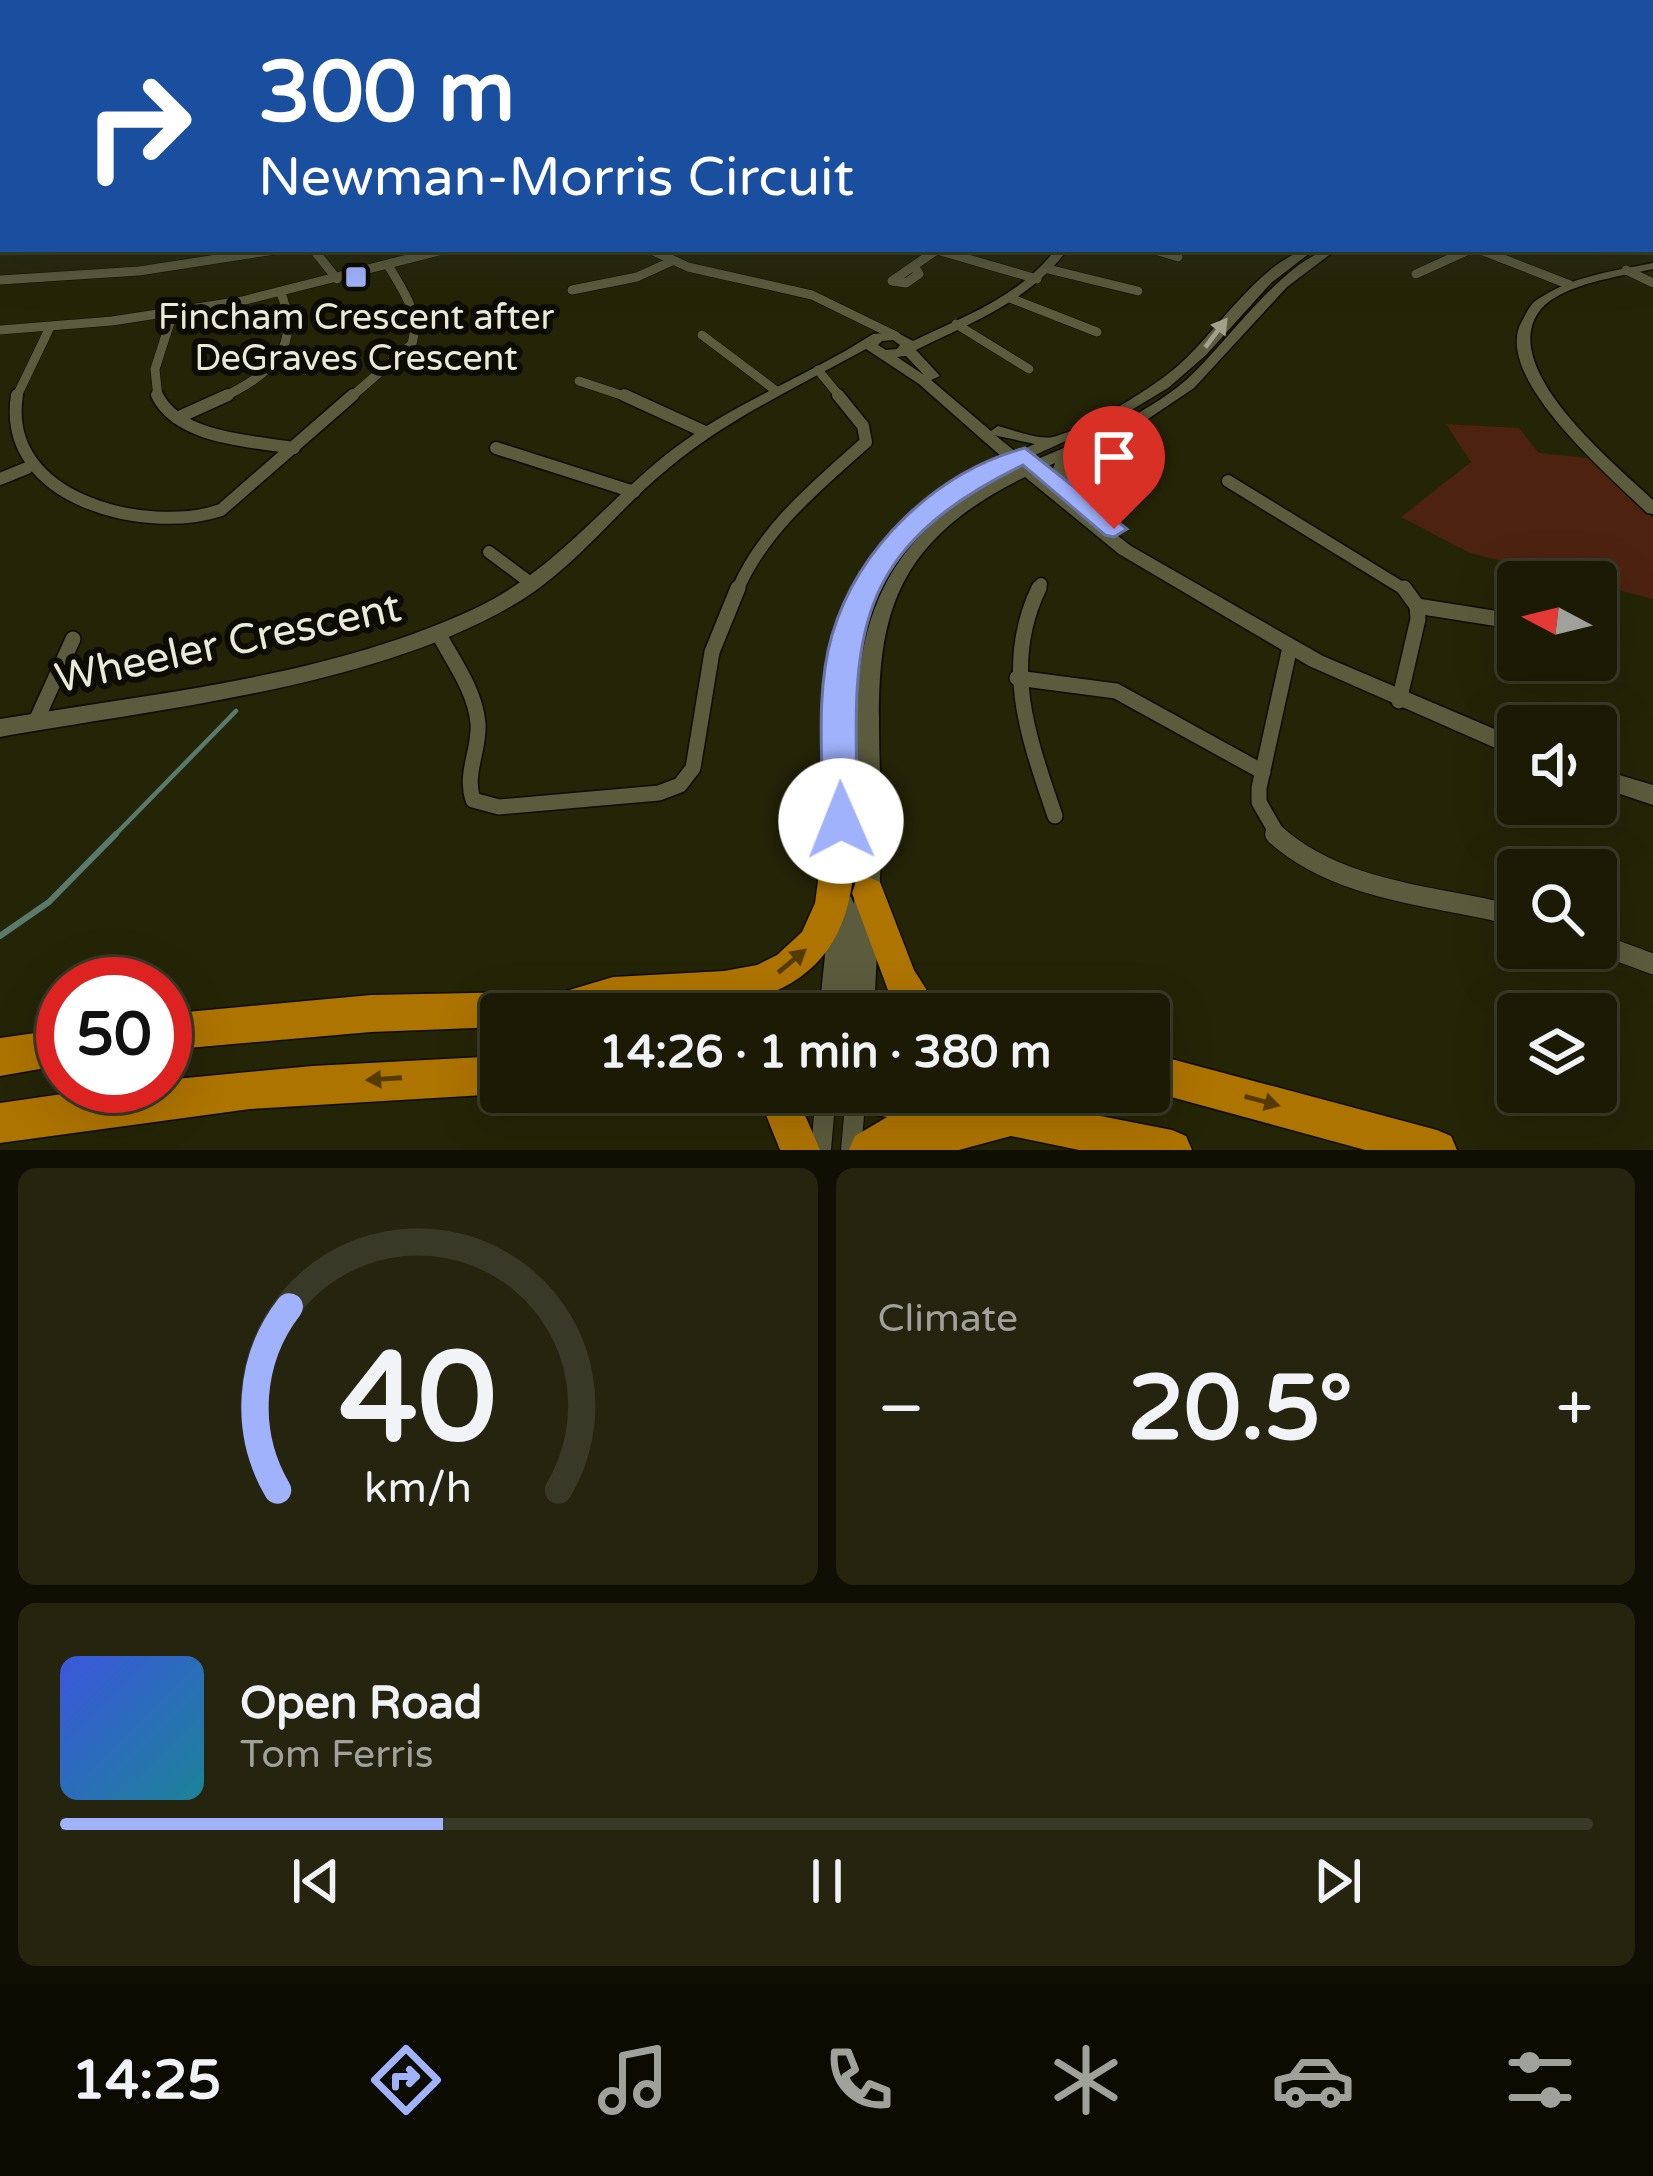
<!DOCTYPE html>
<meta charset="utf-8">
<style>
body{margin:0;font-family:"Varela Round",sans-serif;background:#24240f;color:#f1f3f6;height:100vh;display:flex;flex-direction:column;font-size:45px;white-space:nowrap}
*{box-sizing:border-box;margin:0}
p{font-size:39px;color:#a0a19a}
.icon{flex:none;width:66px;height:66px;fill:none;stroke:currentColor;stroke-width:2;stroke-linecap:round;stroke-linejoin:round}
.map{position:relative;height:1150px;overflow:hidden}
.sheet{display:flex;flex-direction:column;gap:18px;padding:18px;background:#0f0f03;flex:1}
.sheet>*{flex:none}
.guide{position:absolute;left:0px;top:0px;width:1653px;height:252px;box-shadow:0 12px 48px #0002,0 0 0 3px #393927;background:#1a4fa0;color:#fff;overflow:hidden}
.needle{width:78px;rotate:277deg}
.tools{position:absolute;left:1497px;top:561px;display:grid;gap:24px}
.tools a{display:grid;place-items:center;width:120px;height:120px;border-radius:12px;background:#1b1b05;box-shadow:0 12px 48px #0002,0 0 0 3px #393927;font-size:60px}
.speed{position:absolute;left:36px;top:957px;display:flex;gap:24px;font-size:60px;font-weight:700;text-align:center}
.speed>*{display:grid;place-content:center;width:156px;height:156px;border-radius:50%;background:#1b1b05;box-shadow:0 12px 48px #0002,0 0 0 3px #393927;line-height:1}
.speed .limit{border:18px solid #d22;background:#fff;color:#111}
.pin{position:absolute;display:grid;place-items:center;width:102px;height:102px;color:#fff;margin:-123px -51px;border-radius:50% 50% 50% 0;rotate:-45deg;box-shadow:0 0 12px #0007}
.pin .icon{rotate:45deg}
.me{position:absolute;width:132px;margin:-66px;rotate:359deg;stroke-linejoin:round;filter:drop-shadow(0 0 9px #0008)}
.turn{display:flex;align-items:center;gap:42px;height:252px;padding:0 60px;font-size:54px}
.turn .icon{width:156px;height:156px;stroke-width:2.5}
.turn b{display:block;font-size:84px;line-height:102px}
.big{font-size:90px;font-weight:800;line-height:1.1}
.sheet .tile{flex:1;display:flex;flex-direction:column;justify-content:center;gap:18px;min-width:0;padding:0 42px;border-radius:18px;background:#24240f}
.sheet .dial{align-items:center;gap:0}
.dial svg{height:312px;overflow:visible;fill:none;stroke:#393927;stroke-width:7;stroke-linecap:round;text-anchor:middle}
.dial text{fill:#f1f3f6;stroke:none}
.song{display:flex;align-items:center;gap:36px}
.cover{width:144px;height:144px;border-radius:18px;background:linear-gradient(135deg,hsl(230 70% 55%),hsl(190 70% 35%))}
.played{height:12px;border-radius:6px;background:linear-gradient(90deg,#a1b2fd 25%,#393927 25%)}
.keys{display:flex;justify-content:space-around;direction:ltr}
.heat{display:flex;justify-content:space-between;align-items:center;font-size:66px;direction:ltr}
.sheet .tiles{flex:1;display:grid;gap:18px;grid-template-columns:1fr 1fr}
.tile:last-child{grid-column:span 2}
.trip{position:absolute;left:480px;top:993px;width:690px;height:120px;border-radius:12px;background:#1b1b05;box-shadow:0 12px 48px #0002,0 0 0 3px #393927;font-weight:800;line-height:120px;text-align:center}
.dock{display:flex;height:192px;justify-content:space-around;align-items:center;background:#0b0b02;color:#a0a19a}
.dock .icon{width:84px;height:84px}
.dock .active{color:#a1b2fd}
.dock b{font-size:54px;color:#f1f3f6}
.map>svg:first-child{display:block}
.green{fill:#4d2211}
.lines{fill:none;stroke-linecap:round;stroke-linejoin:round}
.stream-far1{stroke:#5a7a6c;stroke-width:4.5}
.stream{stroke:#5a7a6c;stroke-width:6}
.street-far3-casing{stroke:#0e0c00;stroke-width:10}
.street-far2-casing{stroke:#0e0c00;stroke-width:15}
.street-far1-casing{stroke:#0e0c00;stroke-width:18}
.street-casing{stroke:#0e0c00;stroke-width:22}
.secondary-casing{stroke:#0e0c00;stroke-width:3}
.highway-casing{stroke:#0e0c00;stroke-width:3}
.street-far3{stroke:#5b5b3d;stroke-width:9}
.street-far2{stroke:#5b5b3d;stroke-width:12}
.street-far1{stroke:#5b5b3d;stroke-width:15}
.street{stroke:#5b5b3d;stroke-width:20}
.secondary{fill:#5b5b3d;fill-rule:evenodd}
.highway{fill:#ae7400;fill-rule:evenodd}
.oneway{fill:#a2a28b}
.oneway2{fill:#553b02}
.route{fill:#a1b2fd;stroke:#6974a4;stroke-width:3}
.poi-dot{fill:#a1b2fd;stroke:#0d0c03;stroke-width:4.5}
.labels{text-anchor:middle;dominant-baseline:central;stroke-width:12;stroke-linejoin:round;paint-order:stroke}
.far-poi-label{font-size:36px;fill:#eaead9;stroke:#0d0c03}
.street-label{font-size:42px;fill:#eaead9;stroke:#0d0c03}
</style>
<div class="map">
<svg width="1653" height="1150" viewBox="0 0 1653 1150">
<rect width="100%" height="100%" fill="#242407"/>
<path class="green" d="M1446,424L1519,428L1539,453L1588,458L1653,518V599L1470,553L1401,517L1471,462Z"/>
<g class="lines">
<path class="stream-far1" d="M113,837L236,711"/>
<path class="stream" d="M0,936L49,902L116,834"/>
<g class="street-far3-casing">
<g id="street-far3">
<path d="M313,249L337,279"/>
<path d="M649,249L688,267L812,295L896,336"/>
<path d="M1152,249L1178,257"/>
<path d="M1478,249L1570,285"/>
<path d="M937,250L1037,279"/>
<path d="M914,266L919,274L906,283L892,281L938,249"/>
<path d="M1048,269L1138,291"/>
<path d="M1626,270L1653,283"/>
<path d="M1416,274L1471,249"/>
<path d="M0,280L139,271L282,249"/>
<path d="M572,290L637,277L672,261"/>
<path d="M1010,298L1097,332"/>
<path d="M956,324L1029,369"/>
<path d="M0,330L112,321L242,301L447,249"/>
<path d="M702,335L775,390"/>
<path d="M818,370L841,398"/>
<path d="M579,381L630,398"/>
<path d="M16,398L50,327"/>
<path d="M158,398L155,369L173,313"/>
<path d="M222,398C269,374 303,350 281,293"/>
<path d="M350,398L412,344C421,313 403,291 388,265"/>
</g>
</g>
<g class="street-far2-casing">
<g id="street-far2">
<path d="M17,395C0,501 148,535 221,510L353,395"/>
<path d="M157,395C178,439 252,441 294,448"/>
<path d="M624,395L705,432"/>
<path d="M177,418L228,395"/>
<path d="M496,448L634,492"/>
<path d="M0,479L27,468"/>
<path d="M1228,481L1407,591"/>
<path d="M489,552L532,584"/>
<path d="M737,591C763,529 818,485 866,442L863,426L838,395"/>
<path d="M1038,591L1041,584"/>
</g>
</g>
<g class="street-far1-casing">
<g id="street-far1">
<path d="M1039,588C1001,666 1029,739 1055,816"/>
<path d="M1417,606L1518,622"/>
<path d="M438,633C453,661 475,690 478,723C480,750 464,773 473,800L499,807L659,793L680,785L693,768L712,652L738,588"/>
<path d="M1017,678L1116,691L1263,772"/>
<path d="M1399,701L1418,619L1417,606L1404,588"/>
<path d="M36,721L73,639"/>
<path d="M1279,837L1259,802V788L1290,647"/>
</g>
</g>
<g class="street-casing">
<g id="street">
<path d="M1275,834C1340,893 1436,895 1518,916"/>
<path d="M1596,943L1653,964"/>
<path d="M821,1150L826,1092"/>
<path d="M851,1150L856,1093"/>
</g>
</g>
<g class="secondary-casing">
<g id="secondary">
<path d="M1653,133V142L1650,143V134Z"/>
<path d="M1653,151V158L1650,159V152Z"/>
<path d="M3,153V160L0,161V154Z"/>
<rect x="0" y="201" width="3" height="6"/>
<path d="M1056,249H1068C1029,302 972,322 916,350L940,376L931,380L991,431L998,426C1014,430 1037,440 1053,437C1086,429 1157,386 1182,362C1215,333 1270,249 1315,249L1271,283L1206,355L1168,388L1123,415L1024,460L1028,463C1082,440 1140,419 1185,381C1222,350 1290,249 1337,249L1287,287L1194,388L1145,421L1073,455L1069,469L1073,489L1064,494L1131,546L1323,656L1518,739V758L1309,666L1119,554L1025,477C857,559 879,661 881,820C881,885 877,950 874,1014H819L830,905L833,897L842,893L851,897L854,904C865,719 812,566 1016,469L1012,466C847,541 842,669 853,830L849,837L841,840L833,837L829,830C822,663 834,534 1003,458L919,384L866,349C799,386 729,418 670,467C618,509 578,565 520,601C378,687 163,708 0,737V719C160,692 330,677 478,607C557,569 608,498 676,447C737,401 810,375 873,334L896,332L913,341C965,316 1019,297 1056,249ZM893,340L900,345L897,349L886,350L878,345L882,341ZM906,356L924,375L897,357ZM995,435L998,436L1035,444L1016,452ZM1055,463L1053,469L1057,488L1037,471Z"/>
<path d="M1653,263V269C1622,276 1562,284 1541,309C1494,366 1615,464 1653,500V514L1647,513C1611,477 1490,376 1522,321C1527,312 1530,304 1538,299C1573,276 1613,271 1653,263Z"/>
<path d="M1596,768L1653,785V805L1596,786Z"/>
</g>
</g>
<g class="highway-casing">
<g id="highway">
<path d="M841,807L852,811C859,827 855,849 854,866C848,948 808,990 729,1005L733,1014H501V1027L371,1032L165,1050V1014L371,995L566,991L613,977L724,971L757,965L777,955L802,932L815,903L826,821L830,811Z"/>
<path d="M868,877L880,882L914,970L942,1014H903L889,993L852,893L856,882Z"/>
<path d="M63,1029V1065L0,1076V1038Z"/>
<path d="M1149,1053L1437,1130L1451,1136L1457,1150H1365L1149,1091Z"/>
<path d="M501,1056V1092H506L501,1094L250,1109L0,1143V1103L117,1086H165V1080L312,1066Z"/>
<path d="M748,1092H795L820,1150H780L766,1115L753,1106Z"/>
<path d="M825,1092H977L1172,1130L1186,1136L1192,1150H1079L1011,1136L959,1150H849L855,1136L887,1117L830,1106Z"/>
</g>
</g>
<use href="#street-far3" class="street-far3"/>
<use href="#street-far2" class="street-far2"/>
<use href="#street-far1" class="street-far1"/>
<use href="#street" class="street"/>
<use href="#secondary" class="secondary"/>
<use href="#highway" class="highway"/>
</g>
<defs><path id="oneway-solid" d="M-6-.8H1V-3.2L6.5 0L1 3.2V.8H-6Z" transform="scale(3)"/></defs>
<use class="oneway" href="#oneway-solid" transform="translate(1216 333) rotate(-53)"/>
<g class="oneway2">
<use href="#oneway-solid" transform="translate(792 961) rotate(-40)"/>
<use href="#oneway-solid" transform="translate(384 1079) rotate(176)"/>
<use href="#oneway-solid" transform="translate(1262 1101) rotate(15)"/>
</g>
<linearGradient id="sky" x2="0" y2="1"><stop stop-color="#141404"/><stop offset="0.44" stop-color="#3f453c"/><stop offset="1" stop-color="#3f453c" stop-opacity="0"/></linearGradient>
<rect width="1653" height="289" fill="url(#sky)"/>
<path class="route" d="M1025,448L1127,529L1114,537L1105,535L1023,465C844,552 853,644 858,821L853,832L841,837L828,832L823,821C823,762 815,693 832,635C858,547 936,472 1025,448Z"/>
<rect class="poi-dot" x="344" y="265" width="24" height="24" rx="6"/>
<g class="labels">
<g class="far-poi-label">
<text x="356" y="317">Fincham Crescent after<tspan x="356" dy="41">DeGraves Crescent</tspan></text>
</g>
<g class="street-label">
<text transform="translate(228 643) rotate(-12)">Wheeler Crescent</text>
</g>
</g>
</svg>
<div class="tools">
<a><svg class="needle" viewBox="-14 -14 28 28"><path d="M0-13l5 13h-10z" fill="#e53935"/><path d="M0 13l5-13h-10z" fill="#a0a19a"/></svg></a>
<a><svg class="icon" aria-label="sound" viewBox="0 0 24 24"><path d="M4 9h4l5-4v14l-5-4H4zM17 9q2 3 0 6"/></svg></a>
<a><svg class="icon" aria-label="search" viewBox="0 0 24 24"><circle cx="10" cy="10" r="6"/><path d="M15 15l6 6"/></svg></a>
<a><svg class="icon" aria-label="layers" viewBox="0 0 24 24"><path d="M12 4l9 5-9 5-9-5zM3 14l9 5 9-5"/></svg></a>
</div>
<div class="speed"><div class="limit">50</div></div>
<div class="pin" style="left:1114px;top:529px;background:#d93025"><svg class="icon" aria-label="arrive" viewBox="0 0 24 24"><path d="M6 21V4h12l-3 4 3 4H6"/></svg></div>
<svg class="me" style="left:841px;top:821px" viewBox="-20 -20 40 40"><circle r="19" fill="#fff"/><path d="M0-13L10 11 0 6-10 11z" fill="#a1b2fd"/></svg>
<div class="trip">14:26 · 1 min · 380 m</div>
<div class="guide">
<div class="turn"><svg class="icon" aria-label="right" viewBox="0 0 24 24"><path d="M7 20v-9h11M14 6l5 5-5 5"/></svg><div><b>300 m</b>Newman-Morris Circuit</div></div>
</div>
</div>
<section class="sheet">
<div class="tiles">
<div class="tile dial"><svg viewBox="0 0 100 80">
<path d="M14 69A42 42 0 1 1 86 69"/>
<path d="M14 69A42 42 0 0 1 17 22" stroke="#a1b2fd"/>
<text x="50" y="56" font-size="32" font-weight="700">40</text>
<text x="50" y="72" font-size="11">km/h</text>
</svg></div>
<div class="tile"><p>Climate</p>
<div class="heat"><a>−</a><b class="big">20.5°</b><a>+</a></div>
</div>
<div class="tile">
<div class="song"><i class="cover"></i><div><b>Open Road</b><p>Tom Ferris</p></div></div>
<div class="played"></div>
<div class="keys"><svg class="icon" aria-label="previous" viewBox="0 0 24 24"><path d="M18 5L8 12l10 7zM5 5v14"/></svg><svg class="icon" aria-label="pause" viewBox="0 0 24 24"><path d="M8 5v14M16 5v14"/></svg><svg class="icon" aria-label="next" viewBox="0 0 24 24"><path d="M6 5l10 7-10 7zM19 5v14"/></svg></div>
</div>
</div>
</section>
<nav class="dock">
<b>14:25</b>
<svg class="icon active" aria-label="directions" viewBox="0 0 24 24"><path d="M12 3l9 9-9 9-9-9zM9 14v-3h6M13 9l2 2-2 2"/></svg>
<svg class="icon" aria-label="music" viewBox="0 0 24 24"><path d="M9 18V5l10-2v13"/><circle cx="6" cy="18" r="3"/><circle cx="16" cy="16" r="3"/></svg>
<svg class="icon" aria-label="phone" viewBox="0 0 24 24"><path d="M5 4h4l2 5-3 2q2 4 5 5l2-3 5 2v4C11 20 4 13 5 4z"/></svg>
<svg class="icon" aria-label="climate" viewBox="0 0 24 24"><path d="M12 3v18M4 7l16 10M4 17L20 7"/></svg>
<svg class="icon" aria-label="car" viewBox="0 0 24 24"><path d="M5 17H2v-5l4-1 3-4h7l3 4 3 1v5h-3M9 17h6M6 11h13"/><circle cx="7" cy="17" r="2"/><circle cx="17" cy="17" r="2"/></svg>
<svg class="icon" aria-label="filters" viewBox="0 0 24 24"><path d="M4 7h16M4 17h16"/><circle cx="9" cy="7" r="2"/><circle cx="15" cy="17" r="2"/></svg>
</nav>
